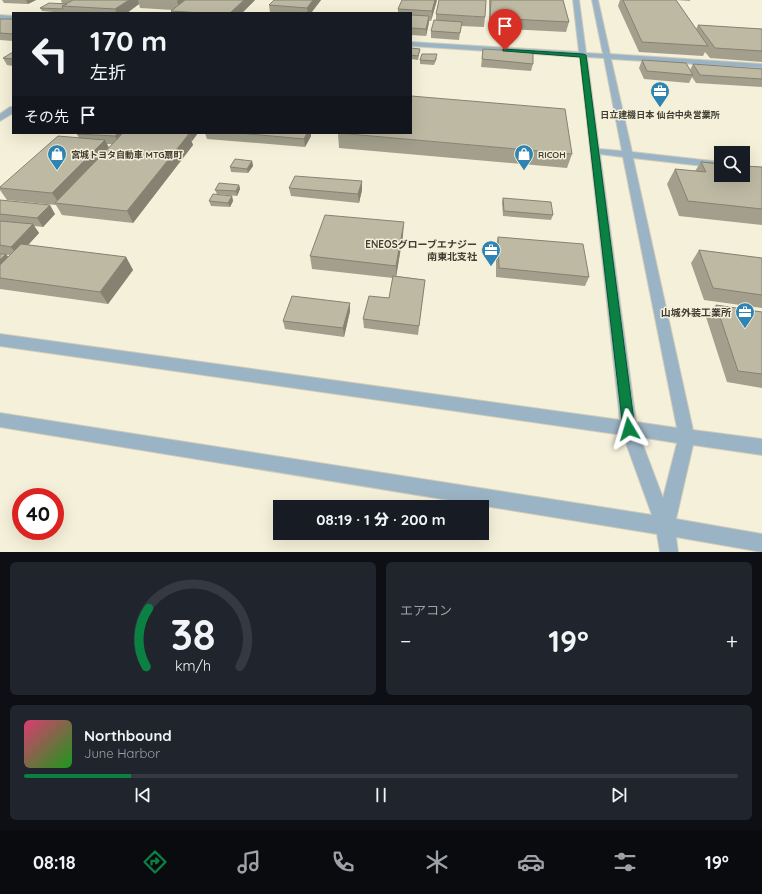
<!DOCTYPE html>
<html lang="ja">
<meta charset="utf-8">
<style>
body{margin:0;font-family:Quicksand,"Noto Sans JP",sans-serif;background:#20242c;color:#f1f3f6;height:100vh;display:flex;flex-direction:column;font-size:15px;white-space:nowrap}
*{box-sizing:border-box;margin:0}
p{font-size:13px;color:#9ea1a6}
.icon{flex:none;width:22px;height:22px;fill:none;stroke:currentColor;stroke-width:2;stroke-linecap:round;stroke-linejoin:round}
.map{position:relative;height:552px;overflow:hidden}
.details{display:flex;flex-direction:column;gap:10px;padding:10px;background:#0d0f14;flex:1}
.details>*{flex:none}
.top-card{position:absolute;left:12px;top:12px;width:400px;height:122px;border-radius:0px;box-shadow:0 4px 16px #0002;background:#171b24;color:#f1f3f6;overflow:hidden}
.controls{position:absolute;left:714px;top:146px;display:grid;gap:8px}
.controls a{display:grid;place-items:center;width:36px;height:36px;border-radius:0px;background:#171b24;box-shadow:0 4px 16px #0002;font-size:20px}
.speed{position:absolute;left:12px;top:488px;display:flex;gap:8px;font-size:20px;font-weight:700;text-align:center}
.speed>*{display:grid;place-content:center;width:52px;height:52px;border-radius:50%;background:#171b24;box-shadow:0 4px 16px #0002;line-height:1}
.speed .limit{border:6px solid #d22;background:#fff;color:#111}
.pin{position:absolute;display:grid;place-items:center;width:34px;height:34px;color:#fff;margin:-41px -17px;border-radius:50% 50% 50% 0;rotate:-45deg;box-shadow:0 0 4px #0007}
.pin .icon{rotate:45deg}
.me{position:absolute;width:44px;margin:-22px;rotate:353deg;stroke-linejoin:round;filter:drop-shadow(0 0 3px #0008)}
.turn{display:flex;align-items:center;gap:14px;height:84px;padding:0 12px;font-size:18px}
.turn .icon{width:52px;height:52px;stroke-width:2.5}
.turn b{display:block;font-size:28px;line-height:34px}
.then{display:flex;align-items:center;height:38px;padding:0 12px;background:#0003;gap:8px;font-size:15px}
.big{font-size:30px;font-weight:800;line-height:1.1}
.details .card{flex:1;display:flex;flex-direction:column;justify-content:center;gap:6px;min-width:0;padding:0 14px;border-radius:6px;background:#20242c}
.details .dial{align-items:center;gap:0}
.dial svg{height:104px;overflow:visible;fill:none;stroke:#363941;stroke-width:7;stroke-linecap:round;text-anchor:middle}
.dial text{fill:#f1f3f6;stroke:none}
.song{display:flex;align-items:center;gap:12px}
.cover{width:48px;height:48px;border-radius:6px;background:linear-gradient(135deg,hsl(340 70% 55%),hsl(120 70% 35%))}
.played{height:4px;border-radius:2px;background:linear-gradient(90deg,#0b8043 15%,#363941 15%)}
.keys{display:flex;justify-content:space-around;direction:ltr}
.heat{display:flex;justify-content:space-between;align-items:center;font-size:22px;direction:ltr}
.details .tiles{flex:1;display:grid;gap:10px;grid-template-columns:1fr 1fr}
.card:last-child{grid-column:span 2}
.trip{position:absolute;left:273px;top:500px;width:216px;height:40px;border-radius:0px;background:#171b24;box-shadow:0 4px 16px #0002;font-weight:800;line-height:40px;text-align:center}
.tab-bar{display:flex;height:64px;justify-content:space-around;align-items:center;background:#090b0e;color:#9ea1a6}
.tab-bar .icon{width:28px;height:28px}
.tab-bar .selected{color:#0b8043}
.tab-bar b{font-size:18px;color:#f1f3f6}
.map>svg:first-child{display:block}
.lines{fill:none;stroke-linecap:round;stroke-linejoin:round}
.minor-casing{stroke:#d1ccb8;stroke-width:2}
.minor{fill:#9bb4c5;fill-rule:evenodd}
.wall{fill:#a39f8c;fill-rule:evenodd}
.shaded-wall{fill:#858272}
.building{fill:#beb9a3;stroke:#858272}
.route{fill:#0b8043;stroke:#07532c}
.labels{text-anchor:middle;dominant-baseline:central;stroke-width:3;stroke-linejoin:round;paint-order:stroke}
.far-poi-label{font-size:9px;font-weight:bold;fill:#3f3d34;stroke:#f5f0d9;text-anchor:start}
.poi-label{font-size:10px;font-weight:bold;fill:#3f3d34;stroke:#f5f0d9;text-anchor:end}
</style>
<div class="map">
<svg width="762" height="552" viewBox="0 0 762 552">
<rect width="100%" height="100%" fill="#f5f0d9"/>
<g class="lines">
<g class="minor-casing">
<g id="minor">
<path d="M573,0H579L586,53L603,54L592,0H598L610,54L762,64V68L611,59L632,152L721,162V168L633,158L693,430L762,439V455L693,445L676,519L762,534V552L676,537L678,552H660L657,534L0,427V413L652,515L623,435L0,346V334L620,420L580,57L411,46V42L579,52ZM587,57L604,58L622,151L599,149ZM600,154L623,157L677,428L636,422ZM640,437L677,443L663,498Z"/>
<path d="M0,15L13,16V20L0,19Z"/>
<path d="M10,107H13V113L0,121V114Z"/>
</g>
</g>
<use href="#minor" class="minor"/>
</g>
<g class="wall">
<path d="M2,0H36L28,4L4,3Z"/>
<path d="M61,0H255L242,13H171V11L173,10L140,8L139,4L127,13H65L42,11L40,8L62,3Z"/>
<path d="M321,0L311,13H270L269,5Z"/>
<path d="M437,0L431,21H429L426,36L411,35V13H398V9Z"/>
<path d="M489,0H563L569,22L566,32L489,28Z"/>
<path d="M620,0H690V1L676,0L696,29L698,25L762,29V62L710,58L705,52L703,56L639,52L618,6Z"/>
<path d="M436,14L485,17L484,27L461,26L459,40L431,38V31L436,20Z"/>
<path d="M0,19H13V41L0,40Z"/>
<path d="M411,48L420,49L418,60L411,59Z"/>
<path d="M483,49L533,64L531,71L481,67Z"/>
<path d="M13,52V66L7,65L3,58Z"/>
<path d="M437,58L434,65L420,64V60Z"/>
<path d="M642,60L690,70L693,64L762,69V87L696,83L692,77L689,83L644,79L639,68Z"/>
<path d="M78,133H198L192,141H191L193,145L133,223L62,215L56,205L7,200L0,190V187L79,138L77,134ZM107,144H112L109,148Z"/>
<path d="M205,133H311V136L305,147L207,139Z"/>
<path d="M338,133L572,154L567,168L339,148Z"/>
<path d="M252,161L253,166L248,173L231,172L230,167Z"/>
<path d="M701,162L762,167V225L679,216L667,184L675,169L695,171Z"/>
<path d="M239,185L240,189L237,196L217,194L215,190Z"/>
<path d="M289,188L362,190L359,203L291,196Z"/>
<path d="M232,196L233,201L230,207L211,206L209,201Z"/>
<path d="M503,198L553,215L551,220L503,216L502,202Z"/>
<path d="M0,200L55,214L43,227L34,226L39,233L28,245L126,257L133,270L108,304L0,289V254H6L8,257L10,255L0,254Z"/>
<path d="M403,235L396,276L425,280L418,335L364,328L363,319L389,298L393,278L312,269L310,256Z"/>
<path d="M498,237L589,277L585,286L496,277V245Z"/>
<path d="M699,250L762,258V308L704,300L691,263Z"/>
<path d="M350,303V311L344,337L285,329L283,321Z"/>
<path d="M716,305L762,312V388L727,382L706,317Z"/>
</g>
<g class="shaded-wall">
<path d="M26,0H36L28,4Z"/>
<path d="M129,0H138L139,4L127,13H117L115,9Z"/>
<path d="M178,0H192L180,10L177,1Z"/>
<path d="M244,0H255L242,13H230Z"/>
<path d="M313,0H321L311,13H308L307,8Z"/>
<path d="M435,0H437L431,21L432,11Z"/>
<path d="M429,16V23L426,36V29Z"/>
<path d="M118,133H129L119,145L115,136Z"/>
<path d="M189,133H198L192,141Z"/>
<path d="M307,133H311V136L305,147L304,139Z"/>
<path d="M189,134L193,145L133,223L127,211Z"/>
<path d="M105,140L111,152L59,203L52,193Z"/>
<path d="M252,161L253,166L248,173L247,169Z"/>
<path d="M362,181V190L359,203L358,194Z"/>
<path d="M239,185L240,189L237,196L236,191Z"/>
<path d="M232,196L233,201L230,207L228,203Z"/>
<path d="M50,205L55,214L43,227L37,218Z"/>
<path d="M404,222L403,235L396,278V266Z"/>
<path d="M33,224L39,233L18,256L11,247Z"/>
<path d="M6,254L13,263L0,277V260Z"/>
<path d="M126,257L133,270L108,304L100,292Z"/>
<path d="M350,303V311L344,337L343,328Z"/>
</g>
<g class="building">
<path d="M73,0H129L115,9L62,6Z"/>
<path d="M185,0H244L230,13H201L171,11Z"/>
<path d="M274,0H313L307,8L269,5Z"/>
<path d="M402,0H435L432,11L398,9Z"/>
<path d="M439,0H486L485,17L436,14Z"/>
<path d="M491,0H563L569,22L490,18Z"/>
<path d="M623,0H676L708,46L642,42Z"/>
<path d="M49,3L67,4L62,6L63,9L40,8Z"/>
<path d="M411,15L429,16L426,29L411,28Z"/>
<path d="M0,19H13V34L0,33Z"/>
<path d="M434,20L462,22L460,33L431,31Z"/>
<path d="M698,25L762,29V51L715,48Z"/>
<path d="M411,48L420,49L418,56L411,55Z"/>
<path d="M483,49L533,52V64L482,59Z"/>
<path d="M13,52V59L3,58Z"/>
<path d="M422,54H437L435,61L420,60Z"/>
<path d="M642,60L686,63L693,75L647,71Z"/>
<path d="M693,64L762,69V79L700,75Z"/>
<path d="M411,96L565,109L572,154L338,133H411Z"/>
<path d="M78,133H118L115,136L77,134Z"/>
<path d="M123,133H182L189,134L127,211L55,203Z"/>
<path d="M239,133H307L304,139Z"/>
<path d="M58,136L105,140L52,193L0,188V187Z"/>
<path d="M235,159L252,161L247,169L230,167Z"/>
<path d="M701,162L721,164V175H743V166L762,167V209L688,201L675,169L706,172Z"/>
<path d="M295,176L362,181L358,194L289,188Z"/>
<path d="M219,183L239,185L236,191L215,190Z"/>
<path d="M213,194L232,196L228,203L209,201Z"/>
<path d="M503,198L551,202L553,215L504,211Z"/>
<path d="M0,200L50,205L37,218L0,214Z"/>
<path d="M325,215L404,222L396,266L310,256Z"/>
<path d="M0,221L33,224L11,247L0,245Z"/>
<path d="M498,237L583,244L589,277L499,268Z"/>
<path d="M21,244L126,257L100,292L0,278V265Z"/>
<path d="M699,250L762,258V295L713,288Z"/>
<path d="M0,254H6L0,260Z"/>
<path d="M393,276L425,280L419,326L363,319L369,296L389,298Z"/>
<path d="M292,296L350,303L343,328L283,321Z"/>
<path d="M716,305L762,312V374L738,371Z"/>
</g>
<path class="route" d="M503,49L583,54L586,55L635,429L633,433L629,434L625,433L623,429L580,57L505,51H503Z"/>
<defs>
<g id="office-pin" transform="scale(1)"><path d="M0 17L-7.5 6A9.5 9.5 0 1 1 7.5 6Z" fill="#2e84b3" stroke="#f5f0d9"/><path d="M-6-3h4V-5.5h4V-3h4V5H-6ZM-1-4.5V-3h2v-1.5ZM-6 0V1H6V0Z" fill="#fff"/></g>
<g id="shop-pin" transform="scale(1)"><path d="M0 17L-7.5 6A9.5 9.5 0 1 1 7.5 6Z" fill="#2e84b3" stroke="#f5f0d9"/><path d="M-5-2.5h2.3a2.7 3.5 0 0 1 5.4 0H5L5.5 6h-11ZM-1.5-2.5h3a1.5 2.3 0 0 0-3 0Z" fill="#fff"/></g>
</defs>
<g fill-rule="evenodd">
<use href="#office-pin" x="660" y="91"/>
<use href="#shop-pin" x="57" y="154"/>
<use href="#shop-pin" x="524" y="154"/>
<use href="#office-pin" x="491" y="250"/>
<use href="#office-pin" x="745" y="312"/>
</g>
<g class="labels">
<g class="far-poi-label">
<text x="660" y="114" text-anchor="middle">日立建機日本 仙台中央営業所</text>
<text x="71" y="154">宮城トヨタ自動車 MTG扇町</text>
<text x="538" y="154">RICOH</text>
</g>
<g class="poi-label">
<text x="477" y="244">ENEOSグローブエナジー<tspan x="477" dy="12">南東北支社</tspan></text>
<text x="731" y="312">山城外装工業所</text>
</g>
</g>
</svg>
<div class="controls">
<a><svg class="icon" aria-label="search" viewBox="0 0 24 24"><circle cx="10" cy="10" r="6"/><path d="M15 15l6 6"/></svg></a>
</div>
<div class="speed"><div class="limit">40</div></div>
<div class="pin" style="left:505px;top:50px;background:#d93025"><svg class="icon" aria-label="arrive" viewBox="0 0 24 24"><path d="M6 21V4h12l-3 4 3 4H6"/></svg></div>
<svg class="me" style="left:629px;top:429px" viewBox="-20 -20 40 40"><path d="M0-17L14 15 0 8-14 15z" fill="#0b8043" stroke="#fff" stroke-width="4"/></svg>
<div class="trip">08:19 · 1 分 · 200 m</div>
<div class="top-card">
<div class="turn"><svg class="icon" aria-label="left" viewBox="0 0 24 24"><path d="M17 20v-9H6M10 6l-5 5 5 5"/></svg><div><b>170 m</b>左折</div></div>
<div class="then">その先<svg class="icon" aria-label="arrive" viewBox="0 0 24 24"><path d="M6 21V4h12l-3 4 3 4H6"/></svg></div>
</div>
</div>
<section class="details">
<div class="tiles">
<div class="card dial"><svg viewBox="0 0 100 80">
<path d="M14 69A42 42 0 1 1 86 69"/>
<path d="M14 69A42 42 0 0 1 16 24" stroke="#0b8043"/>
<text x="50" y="56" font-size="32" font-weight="700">38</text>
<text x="50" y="72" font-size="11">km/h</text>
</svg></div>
<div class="card"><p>エアコン</p>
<div class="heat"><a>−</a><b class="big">19°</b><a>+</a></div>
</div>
<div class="card">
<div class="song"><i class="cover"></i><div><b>Northbound</b><p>June Harbor</p></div></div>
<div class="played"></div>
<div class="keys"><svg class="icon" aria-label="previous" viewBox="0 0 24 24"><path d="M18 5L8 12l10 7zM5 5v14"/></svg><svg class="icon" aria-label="pause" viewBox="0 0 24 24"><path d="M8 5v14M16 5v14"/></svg><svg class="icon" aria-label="next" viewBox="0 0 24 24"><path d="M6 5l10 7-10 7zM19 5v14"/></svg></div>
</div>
</div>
</section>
<nav class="tab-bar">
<b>08:18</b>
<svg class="icon selected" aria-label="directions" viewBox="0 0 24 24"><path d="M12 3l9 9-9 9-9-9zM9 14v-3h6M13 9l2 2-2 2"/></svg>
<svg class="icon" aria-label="music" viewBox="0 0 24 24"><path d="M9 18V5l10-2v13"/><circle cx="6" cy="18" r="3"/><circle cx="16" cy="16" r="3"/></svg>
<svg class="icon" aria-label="phone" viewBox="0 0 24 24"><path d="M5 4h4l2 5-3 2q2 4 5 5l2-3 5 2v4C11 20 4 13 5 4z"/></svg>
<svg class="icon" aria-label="climate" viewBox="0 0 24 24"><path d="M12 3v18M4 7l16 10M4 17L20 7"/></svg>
<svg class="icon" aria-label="car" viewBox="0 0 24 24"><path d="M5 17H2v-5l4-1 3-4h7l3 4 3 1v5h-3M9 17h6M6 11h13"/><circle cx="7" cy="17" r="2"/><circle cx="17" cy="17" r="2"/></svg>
<svg class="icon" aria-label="filters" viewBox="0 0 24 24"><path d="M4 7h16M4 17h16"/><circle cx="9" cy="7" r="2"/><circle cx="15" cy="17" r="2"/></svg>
<b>19°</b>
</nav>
